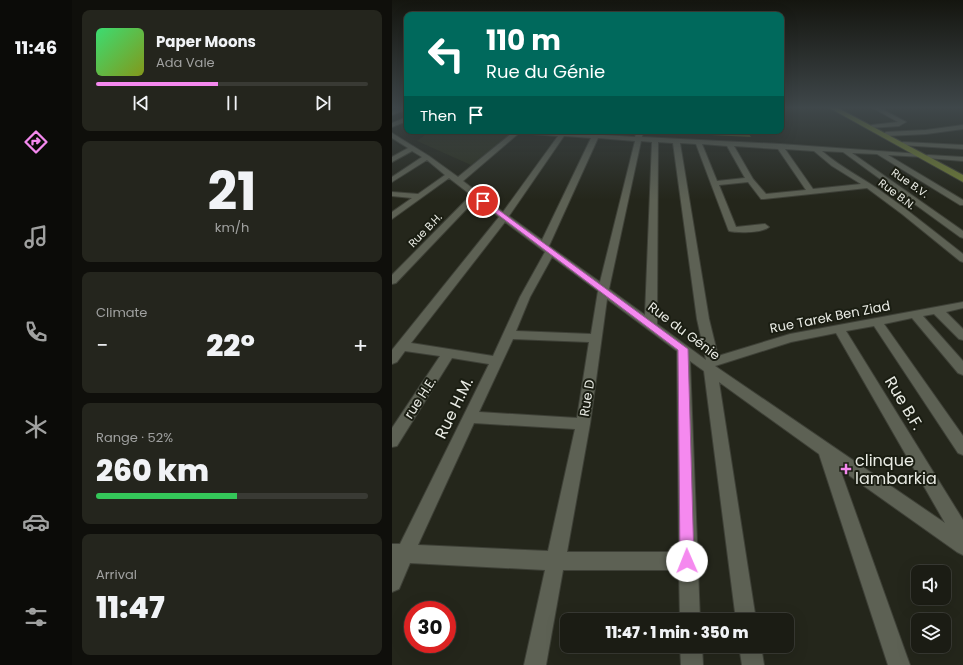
<!DOCTYPE html>
<meta charset="utf-8">
<style>
body{margin:0;font-family:Poppins,sans-serif;background:#24251d;color:#f1f3f6;height:100vh;display:flex;flex-direction:column;font-size:15px;white-space:nowrap}
*{box-sizing:border-box;margin:0}
p{font-size:13px;color:#a0a1a0}
.icon{flex:none;width:22px;height:22px;fill:none;stroke:currentColor;stroke-width:2;stroke-linecap:round;stroke-linejoin:round}
.map{position:relative;flex:1;overflow:hidden}
.drawer{display:flex;flex-direction:column;gap:10px;padding:10px;background:#0f0f0b;width:320px}
.drawer>*{flex:none}
.hud{position:absolute;left:12px;top:12px;width:380px;height:122px;border-radius:8px;box-shadow:0 4px 16px #0002,0 0 0 1px #393a34;background:#00695c;color:#fff;overflow:hidden}
.controls{position:absolute;left:519px;top:565px;display:grid;gap:8px}
.controls a{display:grid;place-items:center;width:40px;height:40px;border-radius:8px;background:#1b1c14;box-shadow:0 4px 16px #0002,0 0 0 1px #393a34;font-size:20px}
.speed{position:absolute;left:12px;top:601px;display:flex;gap:8px;font-size:20px;font-weight:700;text-align:center}
.speed>*{display:grid;place-content:center;width:52px;height:52px;border-radius:50%;background:#1b1c14;box-shadow:0 4px 16px #0002,0 0 0 1px #393a34;line-height:1}
.speed .limit{border:6px solid #d22;background:#fff;color:#111}
.pin{position:absolute;display:grid;place-items:center;width:34px;height:34px;color:#fff;margin:-17px;border:2px solid #fff;border-radius:50%;box-shadow:0 1px 4px #0007}
.me{position:absolute;width:44px;margin:-22px;rotate:359deg;stroke-linejoin:round;filter:drop-shadow(0 0 3px #0008)}
.turn{display:flex;align-items:center;gap:14px;height:84px;padding:0 16px;font-size:18px}
.turn .icon{width:52px;height:52px;stroke-width:2.5}
.turn b{display:block;font-size:28px;line-height:34px}
.then{display:flex;align-items:center;height:38px;padding:0 16px;background:#0003;gap:8px;font-size:15px}
.big{font-size:30px;font-weight:800;line-height:1.1}
.drawer .card{flex:1;display:flex;flex-direction:column;justify-content:center;gap:6px;min-width:0;padding:0 14px;border-radius:8px;background:#24251d}
.drawer .dial{align-items:center;gap:0}
.dial b{font-size:52px;line-height:1}
.song{display:flex;align-items:center;gap:12px}
.cover{width:48px;height:48px;border-radius:6px;background:linear-gradient(135deg,hsl(140 70% 55%),hsl(70 70% 35%))}
.played{height:4px;border-radius:2px;background:linear-gradient(90deg,#f589ef 45%,#393a34 45%)}
.keys{display:flex;justify-content:space-around;direction:ltr}
.heat{display:flex;justify-content:space-between;align-items:center;font-size:22px;direction:ltr}
.charge{height:6px;border-radius:3px;background:linear-gradient(90deg,#34c759 52%,#393a34 0)}
.trip{position:absolute;left:168px;top:613px;width:234px;height:40px;border-radius:8px;background:#1b1c14;box-shadow:0 4px 16px #0002,0 0 0 1px #393a34;font-weight:800;line-height:40px;text-align:center}
main{display:flex;flex:1;min-height:0}
.tab-bar{display:flex;flex-direction:column;width:72px;justify-content:space-around;align-items:center;background:#0b0b08;color:#a0a1a0}
.tab-bar .icon{width:28px;height:28px}
.tab-bar .selected{color:#f589ef}
.tab-bar b{font-size:18px;color:#f1f3f6}
.map>svg:first-child{display:block}
.built{fill:#2c301f}
.water{fill:#515b29}
.lines{fill:none;stroke-linecap:round;stroke-linejoin:round}
.minor-casing{stroke:#3e4037;stroke-width:2}
.major-casing{stroke:#3e4037;stroke-width:2}
.minor{fill:#5d6154;fill-rule:evenodd}
.major{fill:#707d36;fill-rule:evenodd}
.route{fill:#f589ef;stroke:#9f599b}
.poi-dot{fill:#f589ef;stroke:#1a1d12;stroke-width:1.5}
.labels{text-anchor:middle;dominant-baseline:central;stroke-width:4;stroke-linejoin:round;paint-order:stroke}
.far-street-label{font-size:11px;fill:#eaece5;stroke:#1a1d12}
.street-label{font-size:13px;fill:#eaece5;stroke:#1a1d12}
.near-street-label{font-size:16px;fill:#eaece5;stroke:#1a1d12}
.near-poi-label{font-size:16px;fill:#eaece5;stroke:#1a1d12;text-anchor:start}
</style>
<main>
<nav class="tab-bar">
<b>11:46</b>
<svg class="icon selected" aria-label="directions" viewBox="0 0 24 24"><path d="M12 3l9 9-9 9-9-9zM9 14v-3h6M13 9l2 2-2 2"/></svg>
<svg class="icon" aria-label="music" viewBox="0 0 24 24"><path d="M9 18V5l10-2v13"/><circle cx="6" cy="18" r="3"/><circle cx="16" cy="16" r="3"/></svg>
<svg class="icon" aria-label="phone" viewBox="0 0 24 24"><path d="M5 4h4l2 5-3 2q2 4 5 5l2-3 5 2v4C11 20 4 13 5 4z"/></svg>
<svg class="icon" aria-label="climate" viewBox="0 0 24 24"><path d="M12 3v18M4 7l16 10M4 17L20 7"/></svg>
<svg class="icon" aria-label="car" viewBox="0 0 24 24"><path d="M5 17H2v-5l4-1 3-4h7l3 4 3 1v5h-3M9 17h6M6 11h13"/><circle cx="7" cy="17" r="2"/><circle cx="17" cy="17" r="2"/></svg>
<svg class="icon" aria-label="filters" viewBox="0 0 24 24"><path d="M4 7h16M4 17h16"/><circle cx="9" cy="7" r="2"/><circle cx="15" cy="17" r="2"/></svg>
</nav>
<section class="drawer">
<div class="card">
<div class="song"><i class="cover"></i><div><b>Paper Moons</b><p>Ada Vale</p></div></div>
<div class="played"></div>
<div class="keys"><svg class="icon" aria-label="previous" viewBox="0 0 24 24"><path d="M18 5L8 12l10 7zM5 5v14"/></svg><svg class="icon" aria-label="pause" viewBox="0 0 24 24"><path d="M8 5v14M16 5v14"/></svg><svg class="icon" aria-label="next" viewBox="0 0 24 24"><path d="M6 5l10 7-10 7zM19 5v14"/></svg></div>
</div>
<div class="card dial"><b>21</b><p>km/h</p></div>
<div class="card"><p>Climate</p>
<div class="heat"><a>−</a><b class="big">22°</b><a>+</a></div>
</div>
<div class="card"><p>Range · 52%</p><b class="big">260 km</b><div class="charge"></div></div>
<div class="card"><p>Arrival</p><b class="big">11:47</b></div>
</section>
<div class="map">
<svg width="571" height="665" viewBox="0 0 571 665">
<rect width="100%" height="100%" fill="#24261b"/>
<path class="built" d="M37,132L117,135L79,165L25,141Z"/>
<path class="water" d="M309,131H359L357,134L359,137L319,135Z"/>
<g class="lines">
<g class="minor-casing">
<g id="minor">
<path d="M10,107H15V109L0,115V111Z"/>
<path d="M479,107H486L514,122L507,126L478,128V126L480,125L506,122Z"/>
<path d="M15,117V121L0,127V123Z"/>
<path d="M571,125V129L534,134L494,136L491,134L494,132L534,130Z"/>
<path d="M115,131H148L243,137L245,131H251L250,137L388,144L529,154L532,156L531,157L496,155L571,200V205H568L485,154L460,153L571,231V238L568,237L451,152L430,151C449,168 473,179 493,194C520,213 545,234 571,254V262L568,261L510,214L475,188L372,199H369L356,182L327,185L344,227L373,224L377,227C371,233 345,233 337,231L336,229L304,144L288,143L317,319L326,356L398,334L571,302V308L554,312L571,329V340L567,339L542,314L531,316L571,361V375L566,373L520,318L492,324L571,436V455L566,453L482,326L454,331L571,520V555L565,552L448,469L518,665H496L427,454L327,382L364,620H344L312,371L298,361L308,620H288L287,570H171L154,665H132L153,570L18,563L7,589L0,592V544H8L97,364L60,358L5,446L0,447V428L48,356L13,351L5,362L0,364V350L107,217L84,199L4,283L0,284V275L79,195L57,178L0,219V212L20,198L0,196V192L26,194L53,175L35,160L0,182V177L30,157L20,151L0,162V157L16,148L0,138V133L37,156L66,177L120,133ZM127,133L166,136L111,212L71,181ZM172,136L199,138L150,240L117,216ZM206,138L243,141L208,282L157,246ZM249,141L260,142L253,315L217,289ZM266,142L281,143L305,319L314,360L265,324ZM310,144L335,146L353,178L325,181ZM342,146L386,149L414,190L374,194L361,179ZM393,149L422,151L440,166L469,184L421,189ZM113,222L153,252L128,297L101,356L19,343ZM160,257L206,291L199,334L124,331L138,297ZM215,299L285,351L287,552H175L198,424ZM444,333L553,523L323,366L399,342ZM121,339L197,342L185,418L87,412ZM82,423L183,429L156,551L26,545Z"/>
<path d="M511,142L571,145V149L509,145L508,144Z"/>
<path d="M536,155L571,157V161L534,158V156Z"/>
<path d="M288,646H310L311,665H289Z"/>
<path d="M347,646H369L372,665H350Z"/>
</g>
</g>
<g class="major-casing">
<path id="major" d="M436,107H444L571,175V182Z"/>
</g>
<use href="#minor" class="minor"/>
<use href="#major" class="major"/>
</g>
<linearGradient id="sky" x2="0" y2="1"><stop stop-color="#14150f"/><stop offset="0.54" stop-color="#3f474a"/><stop offset="1" stop-color="#3f474a" stop-opacity="0"/></linearGradient>
<rect width="571" height="200" fill="url(#sky)"/>
<path class="route" d="M89,200H93L296,349L302,561L300,566L295,568L290,566L288,561L286,350L89,202Z"/>
<path class="poi-dot" d="M452 463h4v4h4v4h-4v4h-4v-4h-4v-4h4z"/>
<g class="labels">
<g class="far-street-label">
<text transform="translate(518 183) rotate(35)">Rue B.V.</text>
<text transform="translate(505 194) rotate(37)">Rue B.N.</text>
<text transform="translate(33 230) rotate(-46)">Rue B.H.</text>
</g>
<g class="street-label">
<text transform="translate(438 317) rotate(-11)">Rue Tarek Ben Ziad</text>
<text transform="translate(292 331) rotate(37)">Rue du Génie</text>
<text transform="translate(28 398) rotate(-57)">rue H.E.</text>
<text transform="translate(195 398) rotate(-81)">Rue D</text>
</g>
<g class="near-street-label">
<text transform="translate(512 403) rotate(59)">Rue B.F.</text>
<text transform="translate(62 408) rotate(-64)">Rue H.M.</text>
</g>
<g class="near-poi-label">
<text x="463" y="460">clinque<tspan x="463" dy="18">lambarkia</tspan></text>
</g>
</g>
</svg>
<div class="controls">
<a><svg class="icon" aria-label="sound" viewBox="0 0 24 24"><path d="M4 9h4l5-4v14l-5-4H4zM17 9q2 3 0 6"/></svg></a>
<a><svg class="icon" aria-label="layers" viewBox="0 0 24 24"><path d="M12 4l9 5-9 5-9-5zM3 14l9 5 9-5"/></svg></a>
</div>
<div class="speed"><div class="limit">30</div></div>
<div class="pin" style="left:91px;top:201px;background:#d93025"><svg class="icon" aria-label="arrive" viewBox="0 0 24 24"><path d="M6 21V4h12l-3 4 3 4H6"/></svg></div>
<svg class="me" style="left:295px;top:561px" viewBox="-20 -20 40 40"><circle r="19" fill="#fff"/><path d="M0-13L10 11 0 6-10 11z" fill="#f589ef"/></svg>
<div class="trip">11:47 · 1 min · 350 m</div>
<div class="hud">
<div class="turn"><svg class="icon" aria-label="left" viewBox="0 0 24 24"><path d="M17 20v-9H6M10 6l-5 5 5 5"/></svg><div><b>110 m</b>Rue du Génie</div></div>
<div class="then">Then<svg class="icon" aria-label="arrive" viewBox="0 0 24 24"><path d="M6 21V4h12l-3 4 3 4H6"/></svg></div>
</div>
</div>
</main>
